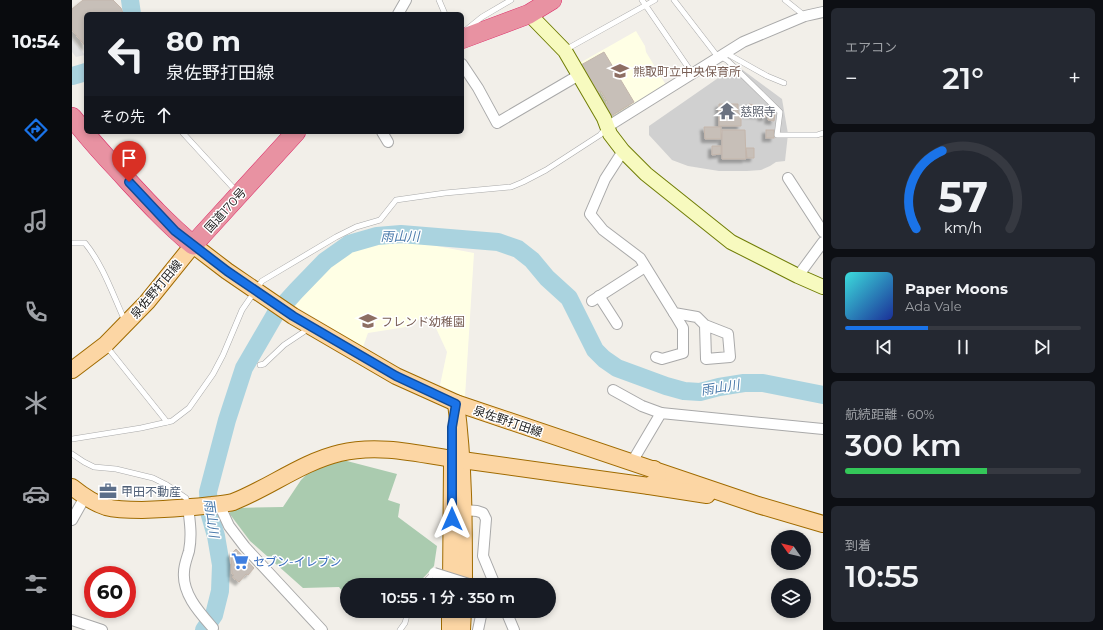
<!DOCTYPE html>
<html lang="ja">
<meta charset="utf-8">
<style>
body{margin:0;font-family:Montserrat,"Noto Sans JP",sans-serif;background:#242831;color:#f1f3f6;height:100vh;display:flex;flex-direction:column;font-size:15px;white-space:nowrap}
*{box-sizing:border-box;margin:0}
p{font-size:13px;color:#9ea1a6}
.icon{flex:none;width:22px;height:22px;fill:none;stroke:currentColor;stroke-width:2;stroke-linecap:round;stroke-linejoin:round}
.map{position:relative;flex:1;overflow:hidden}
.panel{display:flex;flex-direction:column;gap:8px;padding:8px;background:#0d0f14;width:280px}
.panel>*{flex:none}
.banner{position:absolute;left:12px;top:12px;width:380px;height:122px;border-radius:6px;box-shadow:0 2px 6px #0003;background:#171b24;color:#f1f3f6;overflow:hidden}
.needle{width:26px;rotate:304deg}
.buttons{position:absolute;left:699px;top:530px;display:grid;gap:8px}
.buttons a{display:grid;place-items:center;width:40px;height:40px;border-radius:50%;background:#171b24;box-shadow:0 2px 6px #0003;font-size:20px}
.speed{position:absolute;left:12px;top:566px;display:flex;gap:8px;font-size:20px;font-weight:700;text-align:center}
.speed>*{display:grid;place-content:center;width:52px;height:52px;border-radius:50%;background:#171b24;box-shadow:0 2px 6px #0003;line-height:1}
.speed .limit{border:6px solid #d22;background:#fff;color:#111}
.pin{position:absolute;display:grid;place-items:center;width:34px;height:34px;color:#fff;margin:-41px -17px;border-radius:50% 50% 50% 0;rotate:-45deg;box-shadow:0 0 4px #0007}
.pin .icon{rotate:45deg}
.me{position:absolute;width:44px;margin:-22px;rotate:0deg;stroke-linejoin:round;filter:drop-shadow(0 0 3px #0008)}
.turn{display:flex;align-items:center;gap:14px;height:84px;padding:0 16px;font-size:18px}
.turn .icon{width:52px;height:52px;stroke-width:2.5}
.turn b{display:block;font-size:28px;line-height:34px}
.then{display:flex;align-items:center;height:38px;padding:0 16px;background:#0003;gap:8px;font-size:15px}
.big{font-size:30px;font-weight:600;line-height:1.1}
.panel .widget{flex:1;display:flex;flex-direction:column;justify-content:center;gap:6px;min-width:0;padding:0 14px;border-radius:6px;background:#242831}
.panel .dial{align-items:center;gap:0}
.dial svg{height:104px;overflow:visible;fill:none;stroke:#363941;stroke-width:7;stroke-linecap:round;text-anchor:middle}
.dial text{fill:#f1f3f6;stroke:none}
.song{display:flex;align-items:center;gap:12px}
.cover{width:48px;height:48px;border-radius:6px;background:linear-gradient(135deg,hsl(180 70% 55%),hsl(230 70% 35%))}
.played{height:4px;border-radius:2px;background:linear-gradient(90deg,#1a73e8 35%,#363941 35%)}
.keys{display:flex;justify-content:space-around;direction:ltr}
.heat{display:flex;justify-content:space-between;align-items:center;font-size:22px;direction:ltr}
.charge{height:6px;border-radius:3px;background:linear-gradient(90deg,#34c759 60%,#363941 0)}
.trip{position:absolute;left:268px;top:578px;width:216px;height:40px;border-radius:20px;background:#171b24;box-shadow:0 2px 6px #0003;font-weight:600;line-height:40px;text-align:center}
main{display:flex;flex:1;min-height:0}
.menu{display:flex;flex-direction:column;width:72px;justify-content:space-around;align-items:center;background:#090b0e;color:#9ea1a6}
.menu .icon{width:28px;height:28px}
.menu .on{color:#1a73e8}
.menu b{font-size:18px;color:#f1f3f6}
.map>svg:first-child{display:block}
.education{fill:#ffffe5}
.religious{fill:#d0d0d0}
.cemetery{fill:#aacbaf}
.parking{fill:#e2e2e2}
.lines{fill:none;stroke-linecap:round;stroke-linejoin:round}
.river{stroke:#aad3df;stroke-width:18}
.building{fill:#c7bfb8;stroke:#c4b6ab;filter:url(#shadow)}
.lane-casing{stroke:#a9a9a9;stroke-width:6}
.street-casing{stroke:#a9a9a9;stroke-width:12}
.secondary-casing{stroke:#707d05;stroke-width:16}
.primary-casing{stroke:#a06b00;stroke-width:18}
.highway-casing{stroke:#dc2a67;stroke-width:20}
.lane{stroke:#fff;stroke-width:5}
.street{stroke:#fff;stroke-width:10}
.secondary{stroke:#f7fabf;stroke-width:14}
.primary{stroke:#fcd6a4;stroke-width:16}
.highway{stroke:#e892a2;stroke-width:19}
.street-bridge-casing{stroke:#a9a9a9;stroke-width:12;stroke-linecap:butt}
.street-bridge{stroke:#fff;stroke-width:10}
.route-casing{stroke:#114b97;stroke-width:10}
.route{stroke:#1a73e8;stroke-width:7}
.labels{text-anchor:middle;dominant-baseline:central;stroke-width:3;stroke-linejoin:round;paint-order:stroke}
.education-label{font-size:12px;fill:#785e54;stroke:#fff;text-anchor:start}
.worship-label{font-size:12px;fill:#5b616d;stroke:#fff;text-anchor:start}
.street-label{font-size:12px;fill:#222;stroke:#fff}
.service-label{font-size:12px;fill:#4e5e75;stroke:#fff;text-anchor:start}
.shop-label{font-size:12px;fill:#366cbe;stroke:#fff;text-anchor:start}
.water-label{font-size:13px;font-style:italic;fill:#4a7aab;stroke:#fff}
</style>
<main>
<nav class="menu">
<b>10:54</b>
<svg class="icon on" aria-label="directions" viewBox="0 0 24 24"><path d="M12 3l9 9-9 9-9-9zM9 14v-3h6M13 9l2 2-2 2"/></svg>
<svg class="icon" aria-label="music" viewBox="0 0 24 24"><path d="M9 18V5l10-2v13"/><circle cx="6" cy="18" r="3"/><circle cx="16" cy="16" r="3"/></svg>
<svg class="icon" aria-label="phone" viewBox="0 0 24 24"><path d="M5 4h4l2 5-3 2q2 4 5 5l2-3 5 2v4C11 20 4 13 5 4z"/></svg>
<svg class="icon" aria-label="climate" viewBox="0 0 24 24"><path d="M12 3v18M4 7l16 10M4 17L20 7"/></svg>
<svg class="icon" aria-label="car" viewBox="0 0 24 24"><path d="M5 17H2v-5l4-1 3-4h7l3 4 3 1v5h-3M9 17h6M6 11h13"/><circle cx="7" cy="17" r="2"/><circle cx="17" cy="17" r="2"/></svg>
<svg class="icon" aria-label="filters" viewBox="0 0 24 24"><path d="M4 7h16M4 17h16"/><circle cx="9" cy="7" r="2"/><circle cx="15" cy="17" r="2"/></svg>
</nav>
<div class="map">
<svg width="751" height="630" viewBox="0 0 751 630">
<defs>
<filter id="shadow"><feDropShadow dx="-3.5" dy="3.5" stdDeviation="1" flood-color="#0004"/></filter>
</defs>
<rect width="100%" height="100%" fill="#f2efe9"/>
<g class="education">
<path d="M564,31L573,46L574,52L594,85L539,120L506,64Z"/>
<path d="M311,243L354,244L402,253L393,397L368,385L375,352L363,326L353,316L334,327L296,333L291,347L223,306L254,268L284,250Z"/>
</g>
<path class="religious" d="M662,67L668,68L710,99L716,134L713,161L704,162L698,166L689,170L675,171H647L616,166L600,160L577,135V126Z"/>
<path class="cemetery" d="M271,460L325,474L316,500L328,504L326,517L365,546L362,566L355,574L344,585H275V597L267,587L231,588L178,541L157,513L164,508L211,507L229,480L239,470Z"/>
<path class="parking" d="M0,38L13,55L4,57L0,52Z"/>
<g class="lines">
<g class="river">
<path d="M58,0L60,14"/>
<path d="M0,76L14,72"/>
<path d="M132,630L142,615L148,591L149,565L144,536L137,512L136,492L155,420L172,368L204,313L224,291L253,261L277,244L305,236L329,234L426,242L446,249L460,260L475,278L497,298L523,350L532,359L545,368L594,386L612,391L628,392L647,387L672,383H691L751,395"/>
</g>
</g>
<g class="building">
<path d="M11,0H41L49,8L51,13V14H14V47L0,30V9Z"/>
<path d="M532,52L562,102L539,116L532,104L536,103L529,91L525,93L509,65Z"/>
<path d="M647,104H666V113H669V126H647Z"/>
<path d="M677,104L688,106L687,115L675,114Z"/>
<path d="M690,110H695L694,117H689Z"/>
<path d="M697,112L703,113L702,121L696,120Z"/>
<path d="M632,127H649V139H633Z"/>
<path d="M650,130H673L674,159H650Z"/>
<rect x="694" y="130" width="8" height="8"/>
<path d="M640,146H649V154L640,155Z"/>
<path d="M674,148H682V158H675Z"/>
<path d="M164,549L182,568L176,575L174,574L167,582L160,577L162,575L160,574L159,554Z"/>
</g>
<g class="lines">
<g class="lane-casing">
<g id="lane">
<path d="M367,0L373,14"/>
<path d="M570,0L620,73"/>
<path d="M602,0L646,57"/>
<path d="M713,0L733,16"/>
<path d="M394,30L410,17L439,0"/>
<path d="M493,50L583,0"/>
<path d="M654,53L695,76L712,83"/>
<path d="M648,56L656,61L708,112L705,135H745L751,133"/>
<path d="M110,132L165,192"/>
<path d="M0,243H13C31,265 41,295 53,321"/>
<path d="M35,347L95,422"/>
<path d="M188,365L192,364L212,345L233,331L235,327"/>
<path d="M0,439L69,428L100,421L117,408L141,374L151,355L170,310L190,281L264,237L284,227L308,220L324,200L373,193L439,187L451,182L474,170L528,135L534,128"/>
<path d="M0,454L12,462L22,467L44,469L81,478L95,485L114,498L116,506"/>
<path d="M350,585L362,573"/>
<path d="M328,630L333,623L336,611"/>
</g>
</g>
<g class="street-casing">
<g id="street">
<path d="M326,14L334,0"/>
<path d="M390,64L406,88L425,123L507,75"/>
<path d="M535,127L671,42L733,16L751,12"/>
<path d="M310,132L316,142"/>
<path d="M551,151L533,179L518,214L531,230L568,258L602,313L625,317L633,325L656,334L658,357L634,359L633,325"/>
<path d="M716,178L751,232"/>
<path d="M726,276L751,242"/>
<path d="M527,296L545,324"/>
<path d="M520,301L573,267"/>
<path d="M584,357L590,359L611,353V328L602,313"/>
<path d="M541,390L570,406L589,413"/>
<path d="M560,462L589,413L751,429"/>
<path d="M147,504L157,526L173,547L250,630"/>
<path d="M116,507C118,522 120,536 117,551C115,558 112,565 112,572C110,594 128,613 141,628"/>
<path d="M392,510L405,511L411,513L414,519L411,556L423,585"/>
<path d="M0,520L13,497"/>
<path d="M434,611L442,630"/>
<path d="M0,620L30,630"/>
<path d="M406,630L410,611"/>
</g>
</g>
<g class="secondary-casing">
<path id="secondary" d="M457,14L493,51L532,118L538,134L551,151L574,174L659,242L726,276L751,287"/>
</g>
<g class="primary-casing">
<g id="primary">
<path d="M0,370L33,345L75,302L121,245L155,271L221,316L324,376L384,403L686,505L751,524"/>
<path d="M384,403C392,464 392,524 392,585"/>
<path d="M390,460L577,486L583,482L586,476L582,469"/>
<path d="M577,486L635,495"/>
<path d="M0,487C10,495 21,503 34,507C45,510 58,510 70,510C93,509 116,508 140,505C146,504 154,504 161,502C197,488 230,462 268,453C305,444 343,453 380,459"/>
<path d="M379,585L380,465"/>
<path d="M378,630V611"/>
<path d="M390,630L391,611"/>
</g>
</g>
<g class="highway-casing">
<g id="highway">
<path d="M390,39L457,14L480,0"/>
<path d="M0,117C14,135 29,152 45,169C69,195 93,222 121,245L224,132"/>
</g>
</g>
<use href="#lane" class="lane"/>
<use href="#street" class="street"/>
<use href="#secondary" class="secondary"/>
<use href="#primary" class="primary"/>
<use href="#highway" class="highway"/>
<g class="street-bridge-casing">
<path id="street-bridge" d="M362,573L400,585"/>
</g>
<use href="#street-bridge" class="street-bridge"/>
</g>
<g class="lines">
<g class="route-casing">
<path id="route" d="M57,182L103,231L155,271L221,316L324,376L384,404L380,427V519"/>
</g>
<use href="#route" class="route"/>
</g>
<defs>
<g id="school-bare" transform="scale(1.38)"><path d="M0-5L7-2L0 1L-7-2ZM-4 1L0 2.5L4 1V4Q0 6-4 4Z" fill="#8d6e63" stroke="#fff" stroke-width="2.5" paint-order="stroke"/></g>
<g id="temple-bare" transform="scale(1.38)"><path d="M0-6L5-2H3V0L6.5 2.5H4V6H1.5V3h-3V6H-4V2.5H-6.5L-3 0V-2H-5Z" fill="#6b7280" stroke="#fff" stroke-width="2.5" paint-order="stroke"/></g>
<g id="office-bare" transform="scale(1.38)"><path d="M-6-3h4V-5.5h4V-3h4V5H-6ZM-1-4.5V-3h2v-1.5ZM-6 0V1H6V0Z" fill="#5c6f8a" stroke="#fff" stroke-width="2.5" paint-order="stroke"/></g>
<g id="supermarket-bare" transform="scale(1.38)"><path d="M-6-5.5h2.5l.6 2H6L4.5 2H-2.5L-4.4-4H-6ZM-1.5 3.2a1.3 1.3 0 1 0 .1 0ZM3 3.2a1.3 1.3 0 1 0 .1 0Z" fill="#3f7fe0" stroke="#fff" stroke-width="2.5" paint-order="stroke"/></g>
</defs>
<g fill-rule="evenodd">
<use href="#school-bare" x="548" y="71"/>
<use href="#temple-bare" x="655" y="111"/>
<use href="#school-bare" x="296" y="321"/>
<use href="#office-bare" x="36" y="491"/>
<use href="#supermarket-bare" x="168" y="561"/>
</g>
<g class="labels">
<g class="education-label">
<text x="561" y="71">熊取町立中央保育所</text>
<text x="309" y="321">フレンド幼稚園</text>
</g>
<g class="worship-label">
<text x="668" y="111">慈照寺</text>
</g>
<g class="street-label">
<text transform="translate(153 210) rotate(-48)">国道170号</text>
<text transform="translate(84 289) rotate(-50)">泉佐野打田線</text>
<text transform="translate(436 421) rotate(19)">泉佐野打田線</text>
</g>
<g class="service-label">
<text x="49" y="491">甲田不動産</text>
</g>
<g class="shop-label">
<text x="181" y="561">セブン-イレブン</text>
</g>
<g class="water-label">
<text x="328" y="236">雨山川</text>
<text transform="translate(648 387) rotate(-9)">雨山川</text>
<text transform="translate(140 518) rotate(82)">雨山川</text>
</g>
</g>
</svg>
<div class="buttons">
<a><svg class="needle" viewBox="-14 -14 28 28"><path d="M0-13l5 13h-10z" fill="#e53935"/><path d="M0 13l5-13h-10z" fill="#9ea1a6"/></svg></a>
<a><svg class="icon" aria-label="layers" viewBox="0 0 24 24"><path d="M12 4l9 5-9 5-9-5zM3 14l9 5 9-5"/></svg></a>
</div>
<div class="speed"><div class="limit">60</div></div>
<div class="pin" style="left:57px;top:182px;background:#d93025"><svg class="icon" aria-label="arrive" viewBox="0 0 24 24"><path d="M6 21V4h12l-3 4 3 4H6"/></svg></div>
<svg class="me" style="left:380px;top:519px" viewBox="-20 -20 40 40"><path d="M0-17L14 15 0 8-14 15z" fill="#1a73e8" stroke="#fff" stroke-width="4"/></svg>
<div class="trip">10:55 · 1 分 · 350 m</div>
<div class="banner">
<div class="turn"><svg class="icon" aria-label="left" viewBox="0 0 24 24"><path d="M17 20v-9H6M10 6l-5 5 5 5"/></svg><div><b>80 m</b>泉佐野打田線</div></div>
<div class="then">その先<svg class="icon" aria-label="ahead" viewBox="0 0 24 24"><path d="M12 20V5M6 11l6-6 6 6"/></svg></div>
</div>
</div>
<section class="panel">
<div class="widget"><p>エアコン</p>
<div class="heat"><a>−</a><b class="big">21°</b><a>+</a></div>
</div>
<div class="widget dial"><svg viewBox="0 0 100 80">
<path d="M14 69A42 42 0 1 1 86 69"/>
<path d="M14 69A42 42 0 0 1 34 9" stroke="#1a73e8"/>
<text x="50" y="56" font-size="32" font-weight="700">57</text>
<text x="50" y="72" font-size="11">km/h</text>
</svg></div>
<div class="widget">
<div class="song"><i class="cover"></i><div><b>Paper Moons</b><p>Ada Vale</p></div></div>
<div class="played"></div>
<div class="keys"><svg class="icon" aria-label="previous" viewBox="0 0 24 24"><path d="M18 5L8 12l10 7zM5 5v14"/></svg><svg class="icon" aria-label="pause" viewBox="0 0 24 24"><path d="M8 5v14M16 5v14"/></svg><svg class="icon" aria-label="next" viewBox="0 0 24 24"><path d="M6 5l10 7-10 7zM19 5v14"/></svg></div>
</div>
<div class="widget"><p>航続距離 · 60%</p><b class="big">300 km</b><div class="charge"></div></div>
<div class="widget"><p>到着</p><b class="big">10:55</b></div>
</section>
</main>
